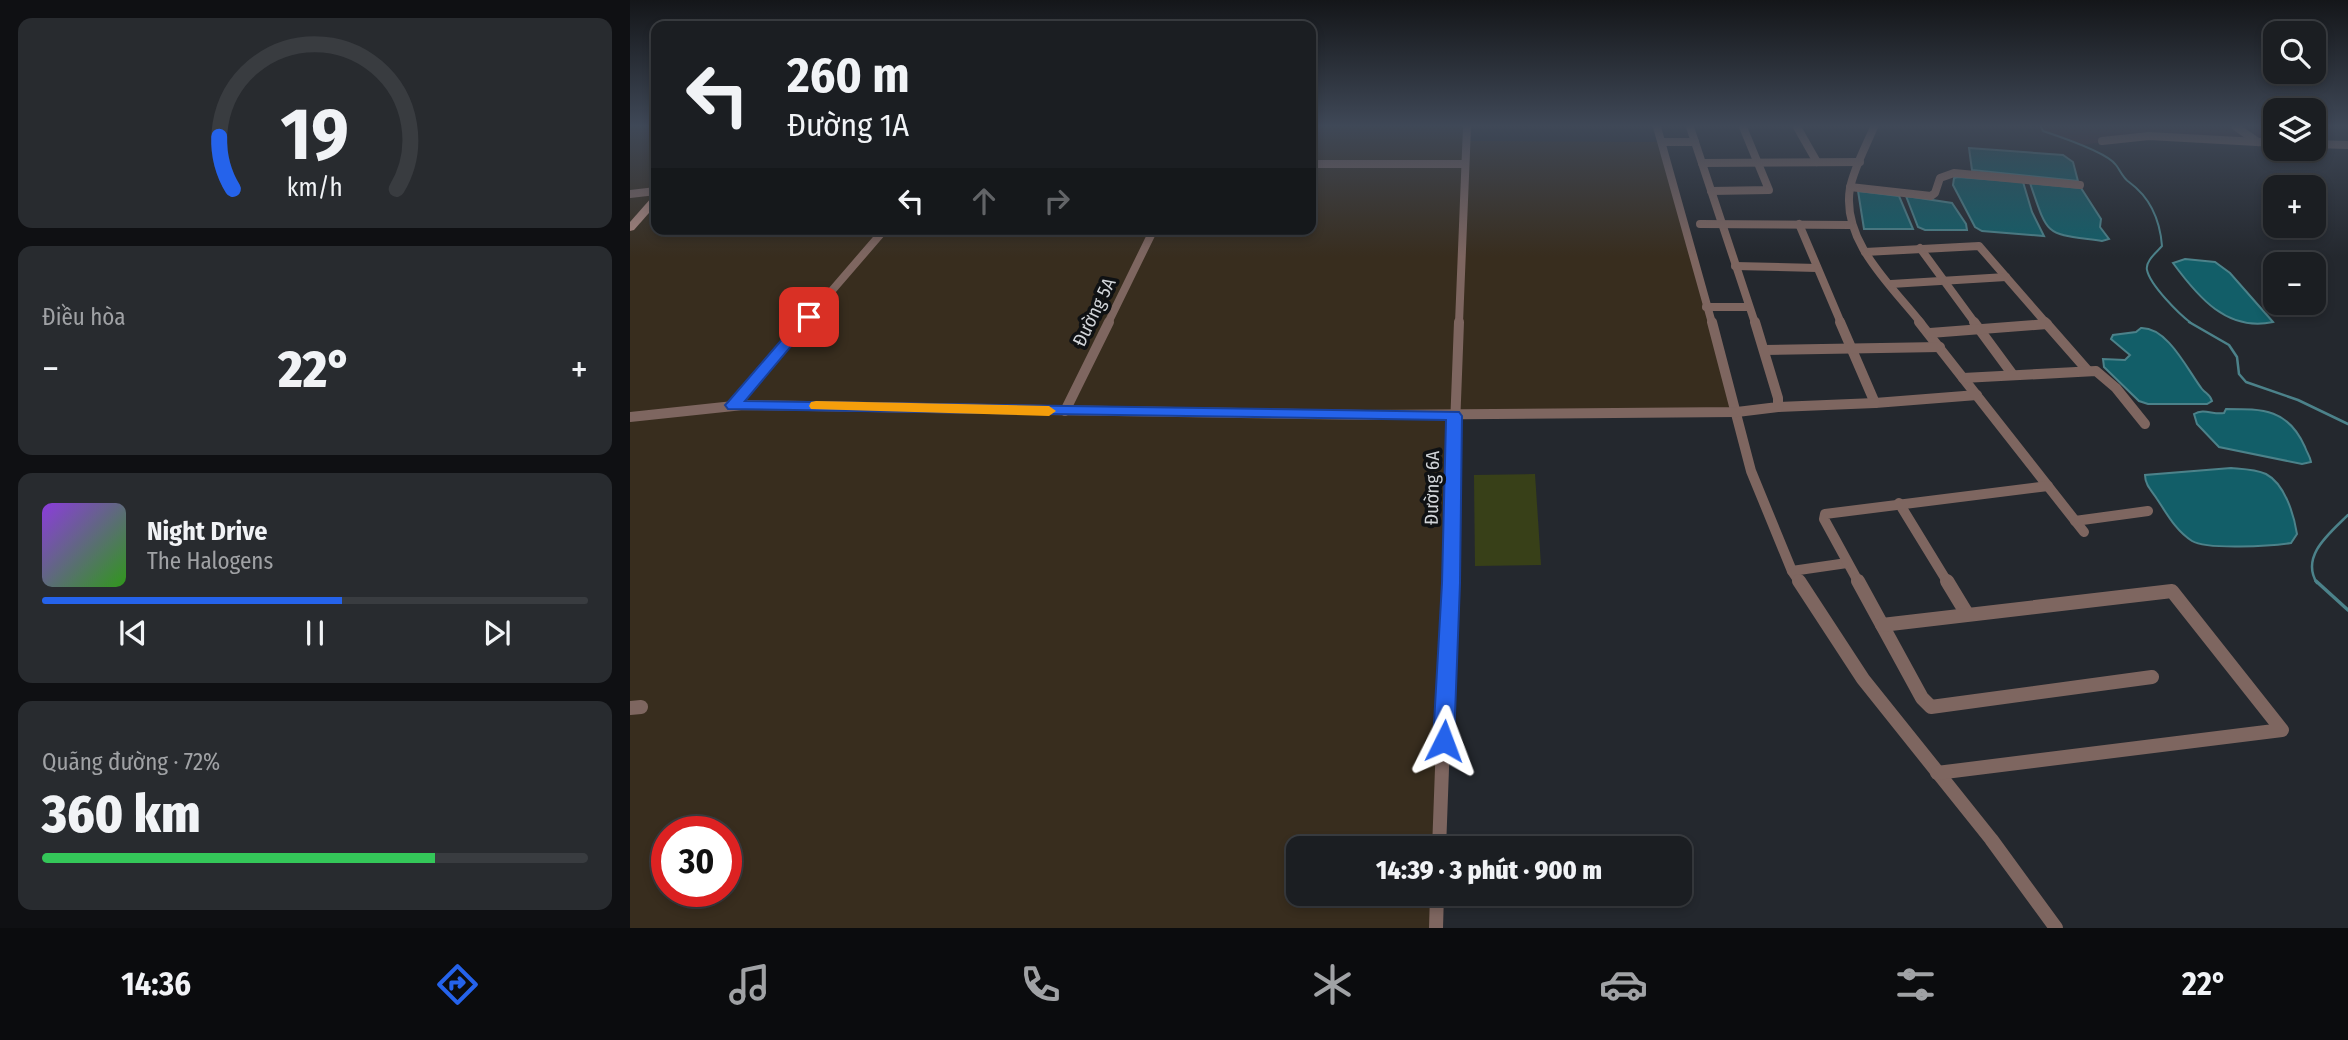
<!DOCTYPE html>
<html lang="vi">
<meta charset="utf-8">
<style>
body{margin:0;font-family:"Fira Sans Condensed",sans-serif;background:#282b2f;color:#f1f3f6;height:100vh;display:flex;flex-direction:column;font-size:26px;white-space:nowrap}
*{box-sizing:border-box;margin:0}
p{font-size:23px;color:#a0a2a5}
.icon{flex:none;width:38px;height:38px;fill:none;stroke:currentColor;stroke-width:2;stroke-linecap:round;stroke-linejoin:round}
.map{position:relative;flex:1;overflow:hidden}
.drawer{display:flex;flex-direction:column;gap:18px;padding:18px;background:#0f1013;width:630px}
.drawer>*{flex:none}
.guide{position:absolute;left:21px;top:21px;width:665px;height:214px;border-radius:14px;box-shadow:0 4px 10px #0003,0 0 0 2px #393c40;background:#1b1e22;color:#f1f3f6;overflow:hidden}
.tools{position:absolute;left:1633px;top:21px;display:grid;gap:14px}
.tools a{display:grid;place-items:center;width:63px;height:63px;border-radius:14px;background:#1b1e22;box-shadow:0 4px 10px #0003,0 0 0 2px #393c40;font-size:35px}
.speed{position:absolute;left:21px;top:816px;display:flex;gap:14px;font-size:35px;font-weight:700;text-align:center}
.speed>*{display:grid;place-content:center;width:91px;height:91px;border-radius:50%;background:#1b1e22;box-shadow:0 4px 10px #0003,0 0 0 2px #393c40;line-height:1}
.speed .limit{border:10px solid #d22;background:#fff;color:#111}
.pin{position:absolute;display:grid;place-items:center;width:60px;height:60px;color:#fff;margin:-30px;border-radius:14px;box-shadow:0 4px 10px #0006}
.me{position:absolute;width:77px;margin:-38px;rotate:3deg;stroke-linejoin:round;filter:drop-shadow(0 0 5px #0008)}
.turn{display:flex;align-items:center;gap:24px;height:147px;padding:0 21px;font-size:32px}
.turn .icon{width:91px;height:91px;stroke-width:2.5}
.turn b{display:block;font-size:49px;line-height:60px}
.lanes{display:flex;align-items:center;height:66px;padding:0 21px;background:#0003;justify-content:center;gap:35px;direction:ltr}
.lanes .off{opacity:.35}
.big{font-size:52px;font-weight:800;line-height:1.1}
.drawer .tile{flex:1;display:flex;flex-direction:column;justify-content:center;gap:10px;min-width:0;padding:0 24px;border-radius:14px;background:#282b2f}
.drawer .dial{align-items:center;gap:0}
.dial svg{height:182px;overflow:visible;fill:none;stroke:#393c40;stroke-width:7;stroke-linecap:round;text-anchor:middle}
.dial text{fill:#f1f3f6;stroke:none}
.song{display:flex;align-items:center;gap:21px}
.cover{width:84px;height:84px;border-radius:10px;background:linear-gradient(135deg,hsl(270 70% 55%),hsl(110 70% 35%))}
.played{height:7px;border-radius:4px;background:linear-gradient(90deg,#2563eb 55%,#393c40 55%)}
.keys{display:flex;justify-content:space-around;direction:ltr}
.heat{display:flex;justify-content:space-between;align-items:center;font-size:38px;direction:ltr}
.charge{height:10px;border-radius:5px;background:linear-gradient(90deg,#34c759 72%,#393c40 0)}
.trip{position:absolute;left:656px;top:836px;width:406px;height:70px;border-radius:14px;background:#1b1e22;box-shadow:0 4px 10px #0003,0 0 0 2px #393c40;font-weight:800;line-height:70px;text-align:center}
.menu{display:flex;height:112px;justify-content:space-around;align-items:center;background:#0b0c0e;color:#a0a2a5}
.menu .icon{width:49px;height:49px}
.menu .on{color:#2563eb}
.menu b{font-size:32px;color:#f1f3f6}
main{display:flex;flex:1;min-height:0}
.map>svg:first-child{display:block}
.industrial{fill:#382d1e;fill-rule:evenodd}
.education{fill:#3c2931}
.green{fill:#384018}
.water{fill:#125e68;stroke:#4c828a;stroke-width:2}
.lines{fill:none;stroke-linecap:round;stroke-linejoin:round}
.stream-far2{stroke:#4c828a;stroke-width:2}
.stream-far1{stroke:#4c828a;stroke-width:2.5}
.stream{stroke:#4c828a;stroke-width:3.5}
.street-far2{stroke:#7e6660;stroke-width:8}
.street-far1{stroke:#7e6660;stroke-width:10}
.street{stroke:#7e6660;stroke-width:14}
.secondary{fill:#ae897f;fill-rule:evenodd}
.route{fill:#2563eb;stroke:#184099;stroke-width:2}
.slow{fill:#f59e0b}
.labels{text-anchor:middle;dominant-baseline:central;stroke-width:7;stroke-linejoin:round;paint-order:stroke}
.street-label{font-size:19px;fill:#d2d5d9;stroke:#0f1113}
</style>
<main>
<section class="drawer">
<div class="tile dial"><svg viewBox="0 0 100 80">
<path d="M14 69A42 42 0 1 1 86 69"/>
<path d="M14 69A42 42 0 0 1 8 46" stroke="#2563eb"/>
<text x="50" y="56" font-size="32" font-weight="700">19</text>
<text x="50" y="72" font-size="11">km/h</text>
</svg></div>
<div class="tile"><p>Điều hòa</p>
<div class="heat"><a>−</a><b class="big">22°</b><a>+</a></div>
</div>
<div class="tile">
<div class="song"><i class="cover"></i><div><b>Night Drive</b><p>The Halogens</p></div></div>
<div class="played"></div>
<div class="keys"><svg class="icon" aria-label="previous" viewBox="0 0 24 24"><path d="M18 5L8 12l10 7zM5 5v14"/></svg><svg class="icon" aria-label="pause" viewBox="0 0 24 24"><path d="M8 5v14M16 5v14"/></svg><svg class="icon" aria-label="next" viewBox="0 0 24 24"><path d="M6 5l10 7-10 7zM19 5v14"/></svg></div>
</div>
<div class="tile"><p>Quãng đường · 72%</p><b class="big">360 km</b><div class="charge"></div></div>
</section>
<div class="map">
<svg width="1718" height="928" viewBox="0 0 1718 928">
<rect width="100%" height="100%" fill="#24282e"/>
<path class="industrial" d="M0,127H26V229H681V127H835V141L1030,142L1103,411L828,413L804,849H668V894H802L801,928H0ZM37,831H96V891H37Z"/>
<path class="education" d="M1411,127H1645V142L1518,135L1452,145L1413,131Z"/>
<path class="green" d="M905,474L911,565L845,566L844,475Z"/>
<g class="water">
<path d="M1339,148L1433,155L1443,162L1448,181L1342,170Z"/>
<path d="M1328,177L1393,182L1402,212L1414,236L1352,231L1345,227L1323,185L1324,178Z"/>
<path d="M1400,183L1451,188L1471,219L1470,227L1479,239L1472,241C1415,233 1419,239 1400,183Z"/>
<path d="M1228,191L1269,196L1283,229H1234Z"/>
<path d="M1276,196L1322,203L1336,224L1337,230H1295L1288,227Z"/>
<path d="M1555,259L1585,262L1600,273L1643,322C1597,332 1568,297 1543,263Z"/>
<path d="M1511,328C1538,327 1558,371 1572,389C1576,394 1580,394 1582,401L1577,404H1518L1509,401L1474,367L1473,359L1495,360L1500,355L1481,339L1483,335L1506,332Z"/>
<path d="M1596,409C1634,409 1658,409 1675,447C1677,453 1680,456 1681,462L1672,464L1589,447L1567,424L1564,414C1574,408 1583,415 1594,413Z"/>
<path d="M1601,468C1613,469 1625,469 1636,474C1655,484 1664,515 1667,534L1661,543C1642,546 1577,550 1562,541C1546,531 1537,514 1527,499C1522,491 1515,485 1515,475Z"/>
</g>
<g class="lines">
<path class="stream-far2" d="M1411,127L1413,131C1428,136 1478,153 1486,165C1490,170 1493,178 1499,182C1521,198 1530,220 1532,246C1527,252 1515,261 1517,270C1520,285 1549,314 1561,323"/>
<g class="stream-far1">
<path d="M1559,322L1599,345L1607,357L1609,374L1616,382L1668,400L1718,424"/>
<path d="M1687,583C1670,556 1700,533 1718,515"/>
</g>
<path class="stream" d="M1686,581L1718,610"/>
<g class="street-far2">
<path d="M1027,127L1082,323"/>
<path d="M1060,127L1125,323"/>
<path d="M1167,127L1187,162"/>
<path d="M1244,127C1236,146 1224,168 1220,188C1211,241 1261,285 1291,323"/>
<path d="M1606,127L1628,142"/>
<path d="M1472,141L1519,136L1645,143"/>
<path d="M1032,142H1065"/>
<path d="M1684,144L1718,145"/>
<path d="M1072,163L1230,162"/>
<path d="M681,164H835"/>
<path d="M1220,187L1301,196L1305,193L1310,178L1324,173L1450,185"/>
<path d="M1081,191L1139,190L1113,127"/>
<path d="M0,194L26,191"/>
<path d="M1070,224L1220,225"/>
<path d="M1169,224L1211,323"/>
<path d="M1290,248L1345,323"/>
<path d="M1235,252L1349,246L1416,323"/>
<path d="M1105,266L1187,268"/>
<path d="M1261,284L1376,277"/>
<path d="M1076,307H1119"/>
<path d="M174,323L255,229"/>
<path d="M478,323L524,229"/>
<path d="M829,323L837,127"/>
</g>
<g class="street-far1">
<path d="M1082,322L1121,471L1162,571L1170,583"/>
<path d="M1210,322L1245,403L1347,395"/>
<path d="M1289,322L1454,532"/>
<path d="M1344,322L1383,375"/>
<path d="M1415,322L1458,371"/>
<path d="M1300,333L1417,324"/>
<path d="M1134,350L1310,347"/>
<path d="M1333,378L1466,371L1486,388L1515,424"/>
<path d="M103,405L175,322"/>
<path d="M1148,407L1245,403"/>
<path d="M435,411L479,322"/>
<path d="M0,417L113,405L736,415L1107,412L1148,407V398L1125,322"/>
<path d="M1269,503L1318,583"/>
<path d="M1445,521L1518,511"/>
<path d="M1162,571L1217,563"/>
<path d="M819,583L829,322"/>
<path d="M1229,583L1194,519L1195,514L1418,486"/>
</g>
<g class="street">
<path d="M1169,581L1233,679L1361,839L1426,928"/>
<path d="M1228,581L1292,698L1301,707L1522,677"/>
<path d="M1317,581L1337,614"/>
<path d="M1252,625L1542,591L1652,730L1307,773"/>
<path d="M0,708L11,707"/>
<path d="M809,849L819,581"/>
<path d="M806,928L807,894"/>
</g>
<path class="secondary" d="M26,196V205L4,230L0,231V222L22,197Z"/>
</g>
<linearGradient id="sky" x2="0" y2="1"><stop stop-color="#141619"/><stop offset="0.49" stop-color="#3f4857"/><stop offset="1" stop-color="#3f4857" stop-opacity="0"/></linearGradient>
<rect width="1718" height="257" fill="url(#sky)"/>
<path class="route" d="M179,313L183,314V320L115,401L829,412L832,416L830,583L824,741L821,748L814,750L806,748L803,741L812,583L816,420L98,409L95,405L98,402L174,314Z"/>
<path class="slow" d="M186,401L419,406L426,411L419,416L181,409L179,406L181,402Z"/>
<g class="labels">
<g class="street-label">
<text transform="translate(464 312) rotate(-64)">Đường 5A</text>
<text transform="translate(802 488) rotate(-89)">Đường 6A</text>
</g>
</g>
</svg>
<div class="tools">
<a><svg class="icon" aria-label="search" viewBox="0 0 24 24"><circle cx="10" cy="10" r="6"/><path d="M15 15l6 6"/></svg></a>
<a><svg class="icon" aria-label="layers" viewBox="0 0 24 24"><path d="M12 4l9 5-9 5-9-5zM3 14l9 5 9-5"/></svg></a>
<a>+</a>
<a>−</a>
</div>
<div class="speed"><div class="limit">30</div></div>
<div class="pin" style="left:179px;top:317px;background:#d93025"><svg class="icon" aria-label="arrive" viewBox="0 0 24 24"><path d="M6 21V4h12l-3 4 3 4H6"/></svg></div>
<svg class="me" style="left:814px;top:741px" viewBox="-20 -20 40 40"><path d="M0-17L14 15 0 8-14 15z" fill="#2563eb" stroke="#fff" stroke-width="4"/></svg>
<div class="trip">14:39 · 3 phút · 900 m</div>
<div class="guide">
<div class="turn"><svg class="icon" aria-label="left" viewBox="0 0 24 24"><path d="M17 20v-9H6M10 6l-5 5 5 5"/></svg><div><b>260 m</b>Đường 1A</div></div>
<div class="lanes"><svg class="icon" aria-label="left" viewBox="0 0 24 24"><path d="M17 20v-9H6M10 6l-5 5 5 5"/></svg><svg class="icon off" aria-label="ahead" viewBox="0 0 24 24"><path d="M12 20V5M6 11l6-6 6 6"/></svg><svg class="icon off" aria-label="right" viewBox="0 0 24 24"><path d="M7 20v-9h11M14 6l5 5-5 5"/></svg></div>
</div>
</div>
</main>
<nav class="menu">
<b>14:36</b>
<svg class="icon on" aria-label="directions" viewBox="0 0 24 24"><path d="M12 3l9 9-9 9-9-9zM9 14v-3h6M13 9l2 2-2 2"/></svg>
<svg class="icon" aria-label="music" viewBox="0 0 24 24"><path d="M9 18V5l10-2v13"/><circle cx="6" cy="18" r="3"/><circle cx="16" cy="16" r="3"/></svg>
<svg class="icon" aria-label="phone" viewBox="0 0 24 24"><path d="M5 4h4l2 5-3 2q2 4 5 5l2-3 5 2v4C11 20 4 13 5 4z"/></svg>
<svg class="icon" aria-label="climate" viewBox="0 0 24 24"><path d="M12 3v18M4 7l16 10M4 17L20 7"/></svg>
<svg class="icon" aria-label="car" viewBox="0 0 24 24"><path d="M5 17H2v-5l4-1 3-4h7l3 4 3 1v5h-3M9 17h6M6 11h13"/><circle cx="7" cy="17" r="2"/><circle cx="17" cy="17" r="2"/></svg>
<svg class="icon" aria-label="filters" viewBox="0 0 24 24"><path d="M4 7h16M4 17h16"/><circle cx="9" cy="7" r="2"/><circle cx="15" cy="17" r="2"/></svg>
<b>22°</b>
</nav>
